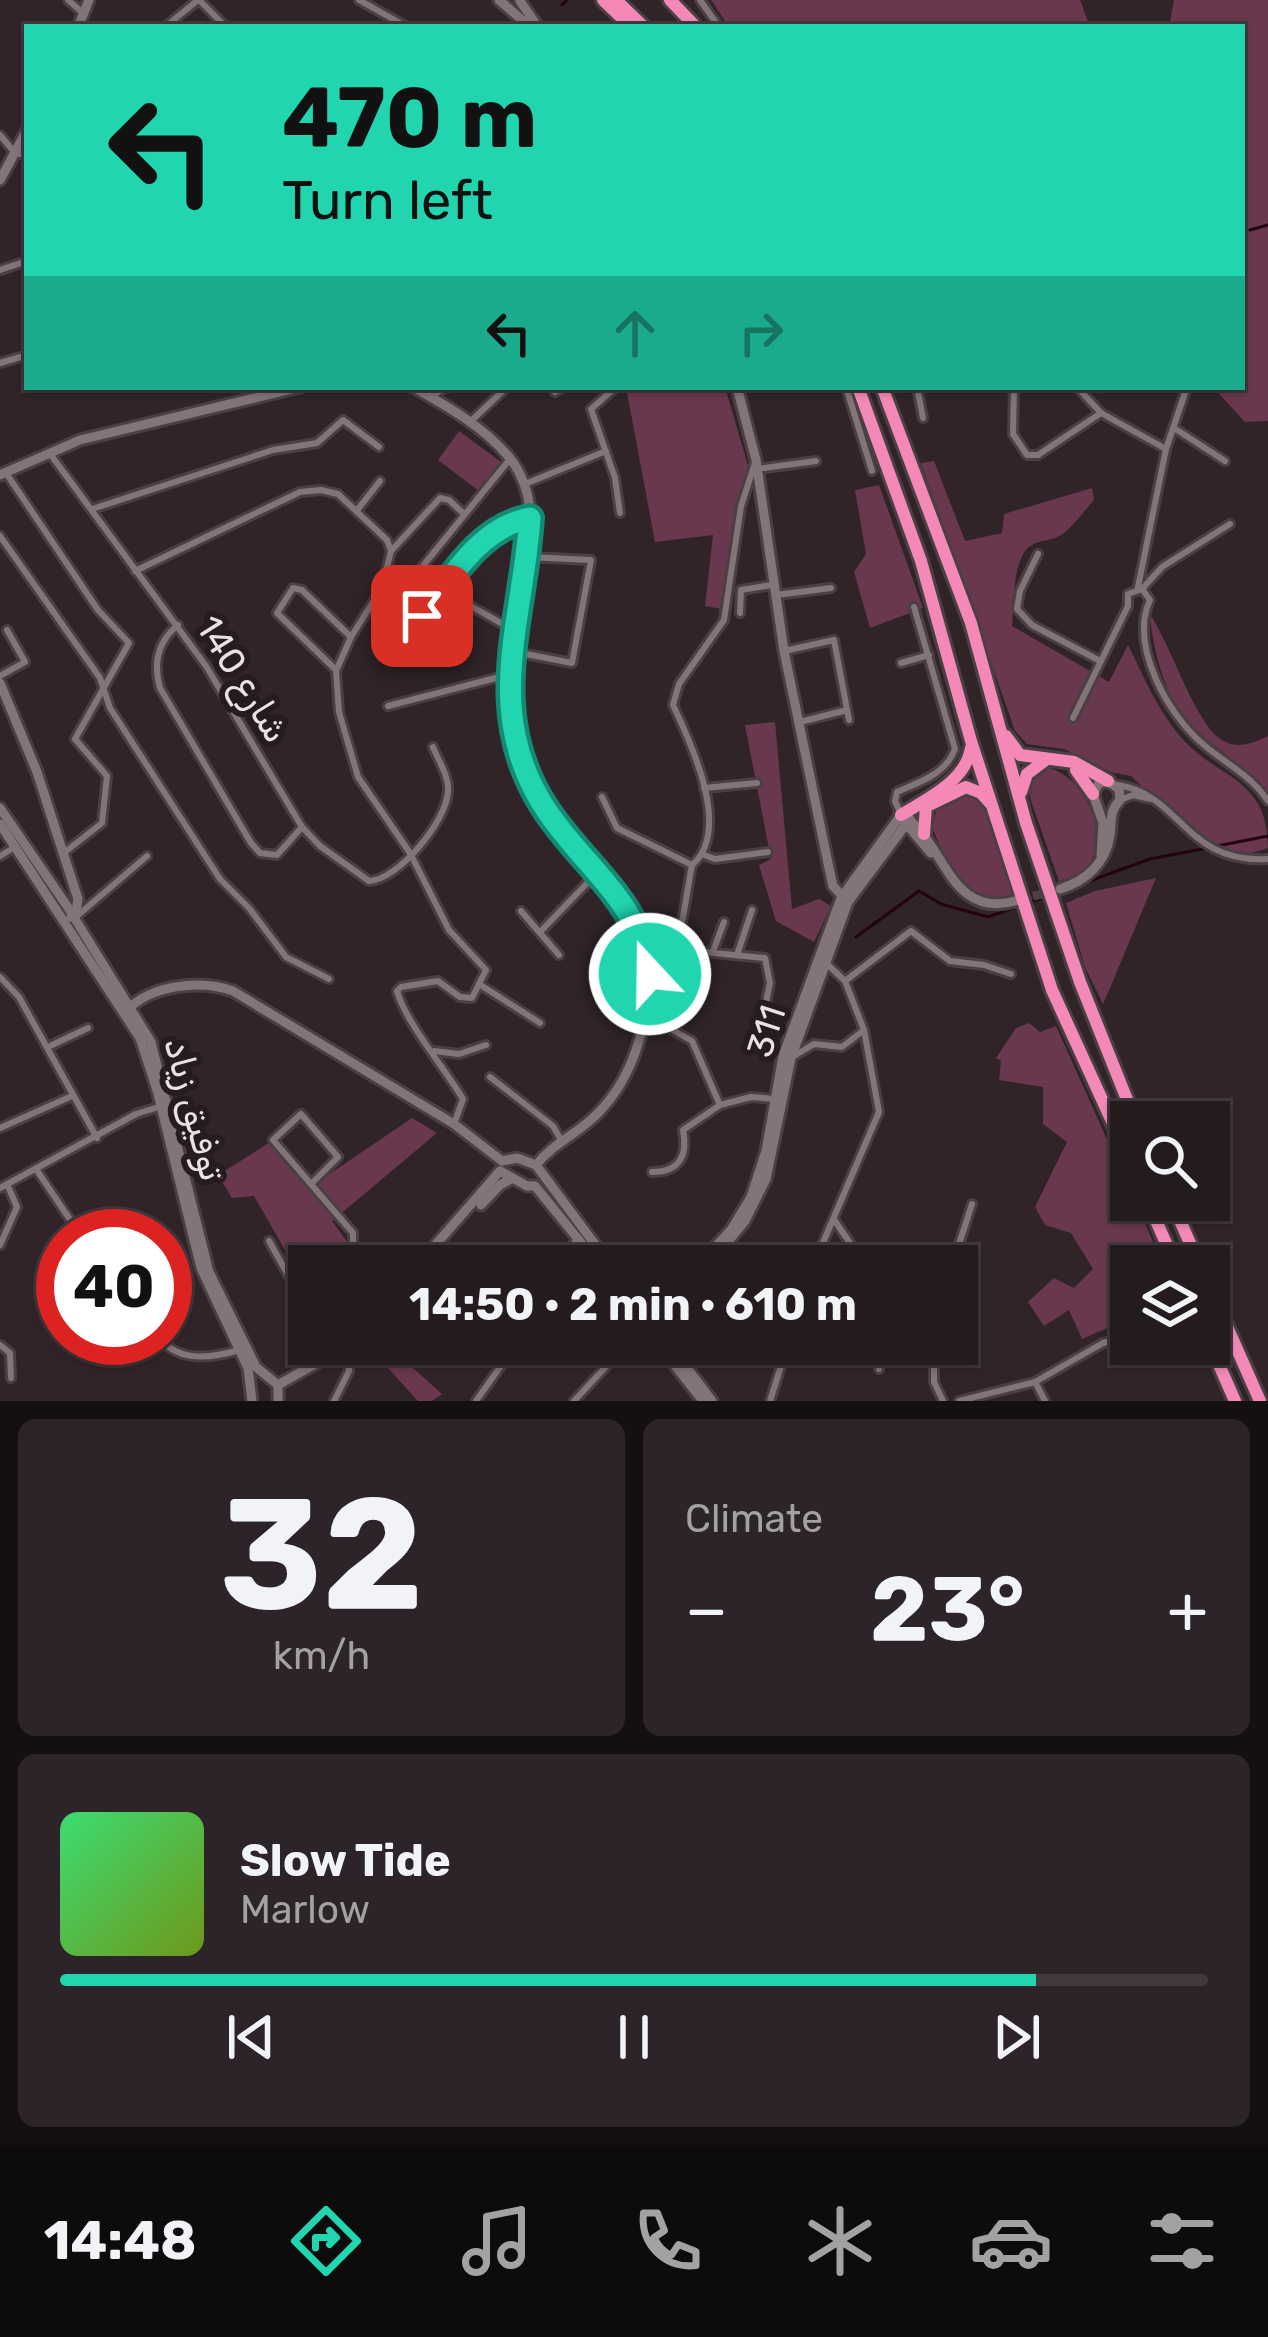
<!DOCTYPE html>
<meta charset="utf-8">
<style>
body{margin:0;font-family:Rubik,Cairo,sans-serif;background:#2c2428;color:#f1f3f6;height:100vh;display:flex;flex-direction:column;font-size:45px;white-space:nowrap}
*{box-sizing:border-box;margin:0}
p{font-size:39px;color:#a3a1a4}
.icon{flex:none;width:66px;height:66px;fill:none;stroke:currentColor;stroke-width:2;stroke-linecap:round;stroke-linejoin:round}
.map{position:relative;height:1401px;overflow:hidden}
.panel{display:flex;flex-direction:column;gap:18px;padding:18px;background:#140f11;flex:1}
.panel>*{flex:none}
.hud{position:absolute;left:24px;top:24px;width:1221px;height:366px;border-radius:0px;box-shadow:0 3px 9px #0004,0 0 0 3px #41393d;background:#21d5af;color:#111;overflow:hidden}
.controls{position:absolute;left:1110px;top:1101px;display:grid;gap:24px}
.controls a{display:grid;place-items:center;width:120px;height:120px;border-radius:0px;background:#241b1f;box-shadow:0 3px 9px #0004,0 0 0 3px #41393d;font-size:60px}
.speed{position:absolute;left:36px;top:1209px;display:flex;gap:24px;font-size:60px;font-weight:700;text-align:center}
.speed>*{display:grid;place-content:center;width:156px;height:156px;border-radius:50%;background:#241b1f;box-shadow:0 3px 9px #0004,0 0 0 3px #41393d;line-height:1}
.speed .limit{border:18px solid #d22;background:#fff;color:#111}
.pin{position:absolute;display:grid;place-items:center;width:102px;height:102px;color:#fff;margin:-51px;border-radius:24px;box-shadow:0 6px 18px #0006}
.me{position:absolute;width:132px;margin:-66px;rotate:339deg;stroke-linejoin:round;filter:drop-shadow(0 0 9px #0008)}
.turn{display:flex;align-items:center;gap:42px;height:252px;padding:0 60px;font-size:54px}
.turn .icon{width:156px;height:156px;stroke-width:2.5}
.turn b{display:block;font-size:84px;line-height:102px}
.lanes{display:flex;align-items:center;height:114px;padding:0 60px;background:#0003;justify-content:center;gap:60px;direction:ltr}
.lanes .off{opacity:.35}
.big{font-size:90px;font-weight:700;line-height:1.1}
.panel .card{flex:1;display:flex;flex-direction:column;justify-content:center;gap:18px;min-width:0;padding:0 42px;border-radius:18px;background:#2c2428}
.panel .dial{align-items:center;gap:0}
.dial b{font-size:156px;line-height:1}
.song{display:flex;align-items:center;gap:36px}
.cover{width:144px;height:144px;border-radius:18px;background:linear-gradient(135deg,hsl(140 70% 55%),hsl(80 70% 35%))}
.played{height:12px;border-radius:6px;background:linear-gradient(90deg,#21d5af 85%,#41393d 85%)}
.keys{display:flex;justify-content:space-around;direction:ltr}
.heat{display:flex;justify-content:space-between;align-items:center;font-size:66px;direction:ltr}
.panel .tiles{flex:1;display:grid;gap:18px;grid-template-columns:1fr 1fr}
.card:last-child{grid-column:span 2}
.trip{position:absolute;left:288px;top:1245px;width:690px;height:120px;border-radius:0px;background:#241b1f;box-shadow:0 3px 9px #0004,0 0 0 3px #41393d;font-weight:700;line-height:120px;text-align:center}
.menu{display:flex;height:192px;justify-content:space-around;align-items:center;background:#0e0b0c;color:#a3a1a4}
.menu .icon{width:84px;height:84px}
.menu .on{color:#21d5af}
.menu b{font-size:54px;color:#f1f3f6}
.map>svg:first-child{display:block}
.green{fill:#6a384e}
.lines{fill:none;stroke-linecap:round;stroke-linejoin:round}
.stream{stroke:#230212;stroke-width:3}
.secondary-tunnel{stroke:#4c4045;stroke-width:9;stroke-dasharray:9 4.5;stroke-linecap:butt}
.street-casing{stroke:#4a4044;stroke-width:12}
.secondary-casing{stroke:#4a4044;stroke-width:15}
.highway-casing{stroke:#4a4044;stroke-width:18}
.street{stroke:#83747a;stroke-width:6}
.secondary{stroke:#83747a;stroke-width:9}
.highway{stroke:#f489b7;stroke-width:12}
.route-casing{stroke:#158a72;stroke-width:30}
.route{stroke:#21d5af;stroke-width:21}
.labels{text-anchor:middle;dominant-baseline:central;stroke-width:12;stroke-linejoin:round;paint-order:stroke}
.street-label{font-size:36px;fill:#e9e1e4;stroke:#261b1f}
</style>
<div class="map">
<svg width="1268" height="1401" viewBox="0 0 1268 1401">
<rect width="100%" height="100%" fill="#302429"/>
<g class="green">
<path d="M711,0H1080L1090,27H729Z"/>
<path d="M1174,0H1268V421L1245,422L1213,387H1242V27H1169Z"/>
<path d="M626,387H725L749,469C726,515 736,560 722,609L705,606L713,535L655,542Z"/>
<path d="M459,431L501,462L479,491L438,460Z"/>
<path d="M934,461L965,541L1002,533L1004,514L1092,488L1094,500C1084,511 1073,527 1061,535C1050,542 1035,539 1026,550C1012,568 1014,605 1012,626L1109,682L1128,645C1144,677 1157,709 1180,736C1217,780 1268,776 1268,848L1245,855L1218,848L1191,833L1131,776L1111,772L1064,749L1027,744L1015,731L921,463Z"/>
<path d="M879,485L923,608L870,628L854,572L866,554L855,490Z"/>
<path d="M1149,613C1171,644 1195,724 1222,740C1237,750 1253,743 1268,736V791C1246,766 1218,751 1194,728C1163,697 1155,654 1149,613Z"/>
<path d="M775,722L792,909L819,899L831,906L814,942L776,921L759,865L771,859L745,725Z"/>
<path d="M1048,768C1081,774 1109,829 1091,861C1083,873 1071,877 1059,881L1030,798L1031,780Z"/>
<path d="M972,792L983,804L1014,894C971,911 946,862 932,827L938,805L957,793Z"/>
<path d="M1156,878L1110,988L1103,1004L1085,967L1066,903L1095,891Z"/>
<path d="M1029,1023L1040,1032L1056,1026L1164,1266H1131V1318L1082,1339L1069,1310L1044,1326L1028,1302L1054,1278L1074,1288L1093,1269L1071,1233L1045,1225L1035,1207L1067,1142L1043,1124V1087L999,1080L1001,1061L996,1058L1016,1028Z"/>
<path d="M412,1118L437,1133L332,1221L351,1247L349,1258L357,1266H309V1280L304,1283L254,1196L232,1198L218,1175L269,1143L309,1188Z"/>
<path d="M366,1344H415L402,1358L442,1394L432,1401H418Z"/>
</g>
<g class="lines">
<g class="stream">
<path d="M562,5L567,0"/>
<path d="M1250,230L1268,225"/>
<path d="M1217,846L1268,836"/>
<path d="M1084,883L1150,859L1207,848"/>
<path d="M1028,903L1047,896"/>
<path d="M856,937L919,891L941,904L988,917L1019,906"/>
</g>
<path class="secondary-tunnel" d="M1020,900L1060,889"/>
<g class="street-casing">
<g id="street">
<path d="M68,0L83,13"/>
<path d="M199,0L226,27"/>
<path d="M359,0L407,27"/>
<path d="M700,0L719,27"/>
<path d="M165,27L198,0"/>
<path d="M0,135L15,153L27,155"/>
<path d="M0,270L27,261"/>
<path d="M0,363L27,355"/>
<path d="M616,387L591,409L615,478L620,513"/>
<path d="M846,387L872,471"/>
<path d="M917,387L923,418"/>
<path d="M1014,387L1013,434L1027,455H1038L1101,413"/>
<path d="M1077,387L1101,413L1166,449"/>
<path d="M555,392L563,387"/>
<path d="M431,397L445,387"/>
<path d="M470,422L507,387"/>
<path d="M1174,428L1225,461"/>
<path d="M51,455L206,666L302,827L320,846L369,881C398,880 446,822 448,792C450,778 438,760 433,747"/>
<path d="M757,469L816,461"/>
<path d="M6,473L98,610L129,643L75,739L107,776L102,823L65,852"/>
<path d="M525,484L606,451"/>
<path d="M92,509L273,450L317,443L343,420L379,447"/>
<path d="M358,509L380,481"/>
<path d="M0,536L100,678L110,708L220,879L249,908L286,957L329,979"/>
<path d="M391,551L440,498L449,500L464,514"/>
<path d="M1038,554L1020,591L1017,609L1032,625L1100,661"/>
<path d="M135,571L300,492L321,490L338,494L387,540L391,551L382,588L351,637L336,671L339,712L358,777L410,853L449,930L486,970L479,984L540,1023"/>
<path d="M1138,587L1166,449L1187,387"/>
<path d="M382,588L405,585L413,578L510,459"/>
<path d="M1142,589L1162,567L1230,524"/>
<path d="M776,595L831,588"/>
<path d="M740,613L741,590L772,585"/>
<path d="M178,625C157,642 153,663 160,688L251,843L260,853L277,855L302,827"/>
<path d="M433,648L469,605L513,630"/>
<path d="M394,650C440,608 463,530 530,518"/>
<path d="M511,651L572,663L591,560L528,557"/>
<path d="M784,651L834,640L849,720"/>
<path d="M901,663L929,655"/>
<path d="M336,670L277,613L293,588L302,590L351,637"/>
<path d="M0,676L25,662L7,630"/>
<path d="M388,706L507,675"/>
<path d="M1073,718L1128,606V594L1142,589L1150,600C1129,646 1168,715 1204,745C1226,764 1252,776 1268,801"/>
<path d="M800,722L847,710"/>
<path d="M1118,785C1182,795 1185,864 1268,859"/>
<path d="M704,788L757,783"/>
<path d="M602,797L617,828L692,865C684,904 681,965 650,992"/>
<path d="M1120,800L1133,795L1151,799"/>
<path d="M900,812L895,801L897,792C921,781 945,775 955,749L914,607"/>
<path d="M704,855L715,859L768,852"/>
<path d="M0,856L15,847"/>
<path d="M692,865C732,831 692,745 673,705L679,684L724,620L741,506L755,463"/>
<path d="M521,911L559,955"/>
<path d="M77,916L147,856"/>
<path d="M540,932L596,874"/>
<path d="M674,949L765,958L770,983L763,1016"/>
<path d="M713,951L724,922"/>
<path d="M738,952L752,910"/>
<path d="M0,977L19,997L97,1138"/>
<path d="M845,981L911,931L950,961L984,965L1011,974"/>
<path d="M646,1015L692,1041L720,1105L751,1097L775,1099"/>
<path d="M48,1047L88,1028"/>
<path d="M434,1051L459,1054L486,1045"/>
<path d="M794,1056L814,1044L842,1047L864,1030"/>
<path d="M490,1077L553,1126L561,1140"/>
<path d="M454,1124L463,1099C444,1067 406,1023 397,991L401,987L438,981L460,997L472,998L479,984"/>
<path d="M0,1128L72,1096"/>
<path d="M36,1169L81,1236"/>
<path d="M652,1172C680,1172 688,1155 683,1130L720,1105"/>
<path d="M313,1182L338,1157L301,1114L273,1140L353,1233V1252L365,1266"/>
<path d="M0,1188L136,1114L162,1106"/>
<path d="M835,1221L850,1243L856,1266"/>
<path d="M269,1241L309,1312"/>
<path d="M0,1245L17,1207L7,1184"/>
<path d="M558,1266L577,1239"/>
<path d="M813,1266L879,1112L864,1030L845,981L827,964"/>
<path d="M952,1266L972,1204"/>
<path d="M159,1338C180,1363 211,1358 240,1350"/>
<path d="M327,1344L330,1348"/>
<path d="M934,1344V1382L943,1401"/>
<path d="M0,1345L10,1353L11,1378"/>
<path d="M879,1369L880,1344"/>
<path d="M1035,1382L1045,1401"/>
<path d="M334,1401L349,1371L348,1346"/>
<path d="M476,1401L508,1356L512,1344"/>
<path d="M574,1401L627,1344"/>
<path d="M770,1401L788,1344"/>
<path d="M959,1401L1035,1382L1103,1343L1131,1336"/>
</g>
</g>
<g class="secondary-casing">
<g id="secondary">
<path d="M499,0L530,27"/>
<path d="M520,1L538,27"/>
<path d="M78,27L89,0"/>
<path d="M0,180L27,130"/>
<path d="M413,387C447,406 484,427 509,457C554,513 516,590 510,652C507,677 507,710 513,734C522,776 550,822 578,854C607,887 652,931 650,978C647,1026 633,1077 599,1112C580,1133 554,1142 536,1165"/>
<path d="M737,387L756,460L784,651L829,868L833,886L848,902"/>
<path d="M0,475L80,440L300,387"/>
<path d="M0,683L37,772L78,899L75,918L71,917"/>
<path d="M0,808L67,906L151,1042L209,1272L256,1367L278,1385V1401"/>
<path d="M906,817C946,847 951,919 1015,901"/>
<path d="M903,820L931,853"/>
<path d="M0,824L140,1038L157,1090L201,1268L248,1368L252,1401"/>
<path d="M1060,889C1086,881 1106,863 1110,835C1112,821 1109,811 1120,800L1119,789L1108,781L1099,783L1093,794L1103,823L1101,856"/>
<path d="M127,1010C152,985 200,979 233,991L454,1124L502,1161"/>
<path d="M502,1161L517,1158L536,1165L611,1266"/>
<path d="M500,1171L527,1186H535L600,1266"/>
<path d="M481,1205L500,1185L511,1179"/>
<path d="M417,1266L500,1171"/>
<path d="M697,1266L731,1230L751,1197L766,1151L783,1056L841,898L901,815"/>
<path d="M708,1266L745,1221L766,1179L791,1058L848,902L910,819"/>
<path d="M658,1344L703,1401"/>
<path d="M669,1344L712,1401"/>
<path d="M278,1385L350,1344"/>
</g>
</g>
<g class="highway-casing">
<g id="highway">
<path d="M603,0L631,27"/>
<path d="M616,0L644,27"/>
<path d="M670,0L696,27"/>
<path d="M858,387L921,561L971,741L1052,990L1131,1163"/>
<path d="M882,387L971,623L1026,823L1080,982L1136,1122"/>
<path d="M1006,736L1020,755L1074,762L1108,781"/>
<path d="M1076,770L1093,794"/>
<path d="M1021,792L1027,774L1047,759"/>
<path d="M931,804L966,787L981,793L990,803"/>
<path d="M901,815C927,799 966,781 971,748"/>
<path d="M924,834L926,806"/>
<path d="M1147,1200L1176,1266"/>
<path d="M1171,1200L1200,1266"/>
<path d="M1209,1286L1260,1401"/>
<path d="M1209,1342L1235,1401"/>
</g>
</g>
<use href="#street" class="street"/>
<use href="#secondary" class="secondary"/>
<use href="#highway" class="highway"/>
</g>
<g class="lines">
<g class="route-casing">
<path id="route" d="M422,616C451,578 480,527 530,518C523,621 483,709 543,805C570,849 615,883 637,930C643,944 646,960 650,974"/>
</g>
<use href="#route" class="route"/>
</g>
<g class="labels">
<g class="street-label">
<text transform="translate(243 679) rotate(58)">شارع 140</text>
<text transform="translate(766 1031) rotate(-72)">311</text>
<text transform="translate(195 1109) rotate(75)">توفيق زياد</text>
</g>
</g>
</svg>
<div class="controls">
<a><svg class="icon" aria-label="search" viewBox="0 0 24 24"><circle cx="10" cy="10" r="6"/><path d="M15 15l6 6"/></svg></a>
<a><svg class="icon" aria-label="layers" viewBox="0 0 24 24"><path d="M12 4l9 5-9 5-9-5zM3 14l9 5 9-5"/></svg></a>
</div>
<div class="speed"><div class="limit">40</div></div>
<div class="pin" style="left:422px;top:616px;background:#d93025"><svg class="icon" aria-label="arrive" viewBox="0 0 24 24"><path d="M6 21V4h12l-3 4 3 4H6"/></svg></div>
<svg class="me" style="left:650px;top:974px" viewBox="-20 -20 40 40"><circle r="17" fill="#21d5af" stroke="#fff" stroke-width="3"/><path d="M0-11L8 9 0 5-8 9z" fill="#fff"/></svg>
<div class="trip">14:50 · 2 min · 610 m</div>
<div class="hud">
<div class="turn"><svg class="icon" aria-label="left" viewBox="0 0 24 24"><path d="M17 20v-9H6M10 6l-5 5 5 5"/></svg><div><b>470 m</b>Turn left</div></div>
<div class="lanes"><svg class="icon" aria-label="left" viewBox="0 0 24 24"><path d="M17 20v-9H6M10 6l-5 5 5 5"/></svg><svg class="icon off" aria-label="ahead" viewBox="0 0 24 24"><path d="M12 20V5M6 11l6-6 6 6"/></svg><svg class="icon off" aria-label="right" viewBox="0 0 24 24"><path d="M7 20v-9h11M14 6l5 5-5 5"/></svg></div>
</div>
</div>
<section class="panel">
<div class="tiles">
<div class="card dial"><b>32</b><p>km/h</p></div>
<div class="card"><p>Climate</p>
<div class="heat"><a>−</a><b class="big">23°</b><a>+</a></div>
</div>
<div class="card">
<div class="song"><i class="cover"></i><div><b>Slow Tide</b><p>Marlow</p></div></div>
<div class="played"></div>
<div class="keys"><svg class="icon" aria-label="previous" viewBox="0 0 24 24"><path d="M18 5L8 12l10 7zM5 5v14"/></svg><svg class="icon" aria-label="pause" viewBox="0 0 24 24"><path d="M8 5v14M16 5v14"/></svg><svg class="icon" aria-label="next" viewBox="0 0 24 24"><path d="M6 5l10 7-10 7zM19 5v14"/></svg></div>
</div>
</div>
</section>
<nav class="menu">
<b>14:48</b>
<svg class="icon on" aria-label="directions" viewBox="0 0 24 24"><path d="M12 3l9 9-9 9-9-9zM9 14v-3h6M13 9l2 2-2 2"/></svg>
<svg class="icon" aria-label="music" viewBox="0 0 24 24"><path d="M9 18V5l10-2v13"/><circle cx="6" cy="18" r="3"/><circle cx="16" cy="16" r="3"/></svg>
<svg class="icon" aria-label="phone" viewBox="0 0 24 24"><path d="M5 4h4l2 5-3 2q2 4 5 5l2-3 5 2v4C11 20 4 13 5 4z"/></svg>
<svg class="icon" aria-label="climate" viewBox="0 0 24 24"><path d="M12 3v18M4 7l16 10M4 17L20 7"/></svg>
<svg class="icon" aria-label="car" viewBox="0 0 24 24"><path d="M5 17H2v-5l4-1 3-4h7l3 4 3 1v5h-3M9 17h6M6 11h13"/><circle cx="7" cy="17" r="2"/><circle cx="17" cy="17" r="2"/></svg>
<svg class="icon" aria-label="filters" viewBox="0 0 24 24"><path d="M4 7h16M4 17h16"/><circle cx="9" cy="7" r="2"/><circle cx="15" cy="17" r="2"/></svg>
</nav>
